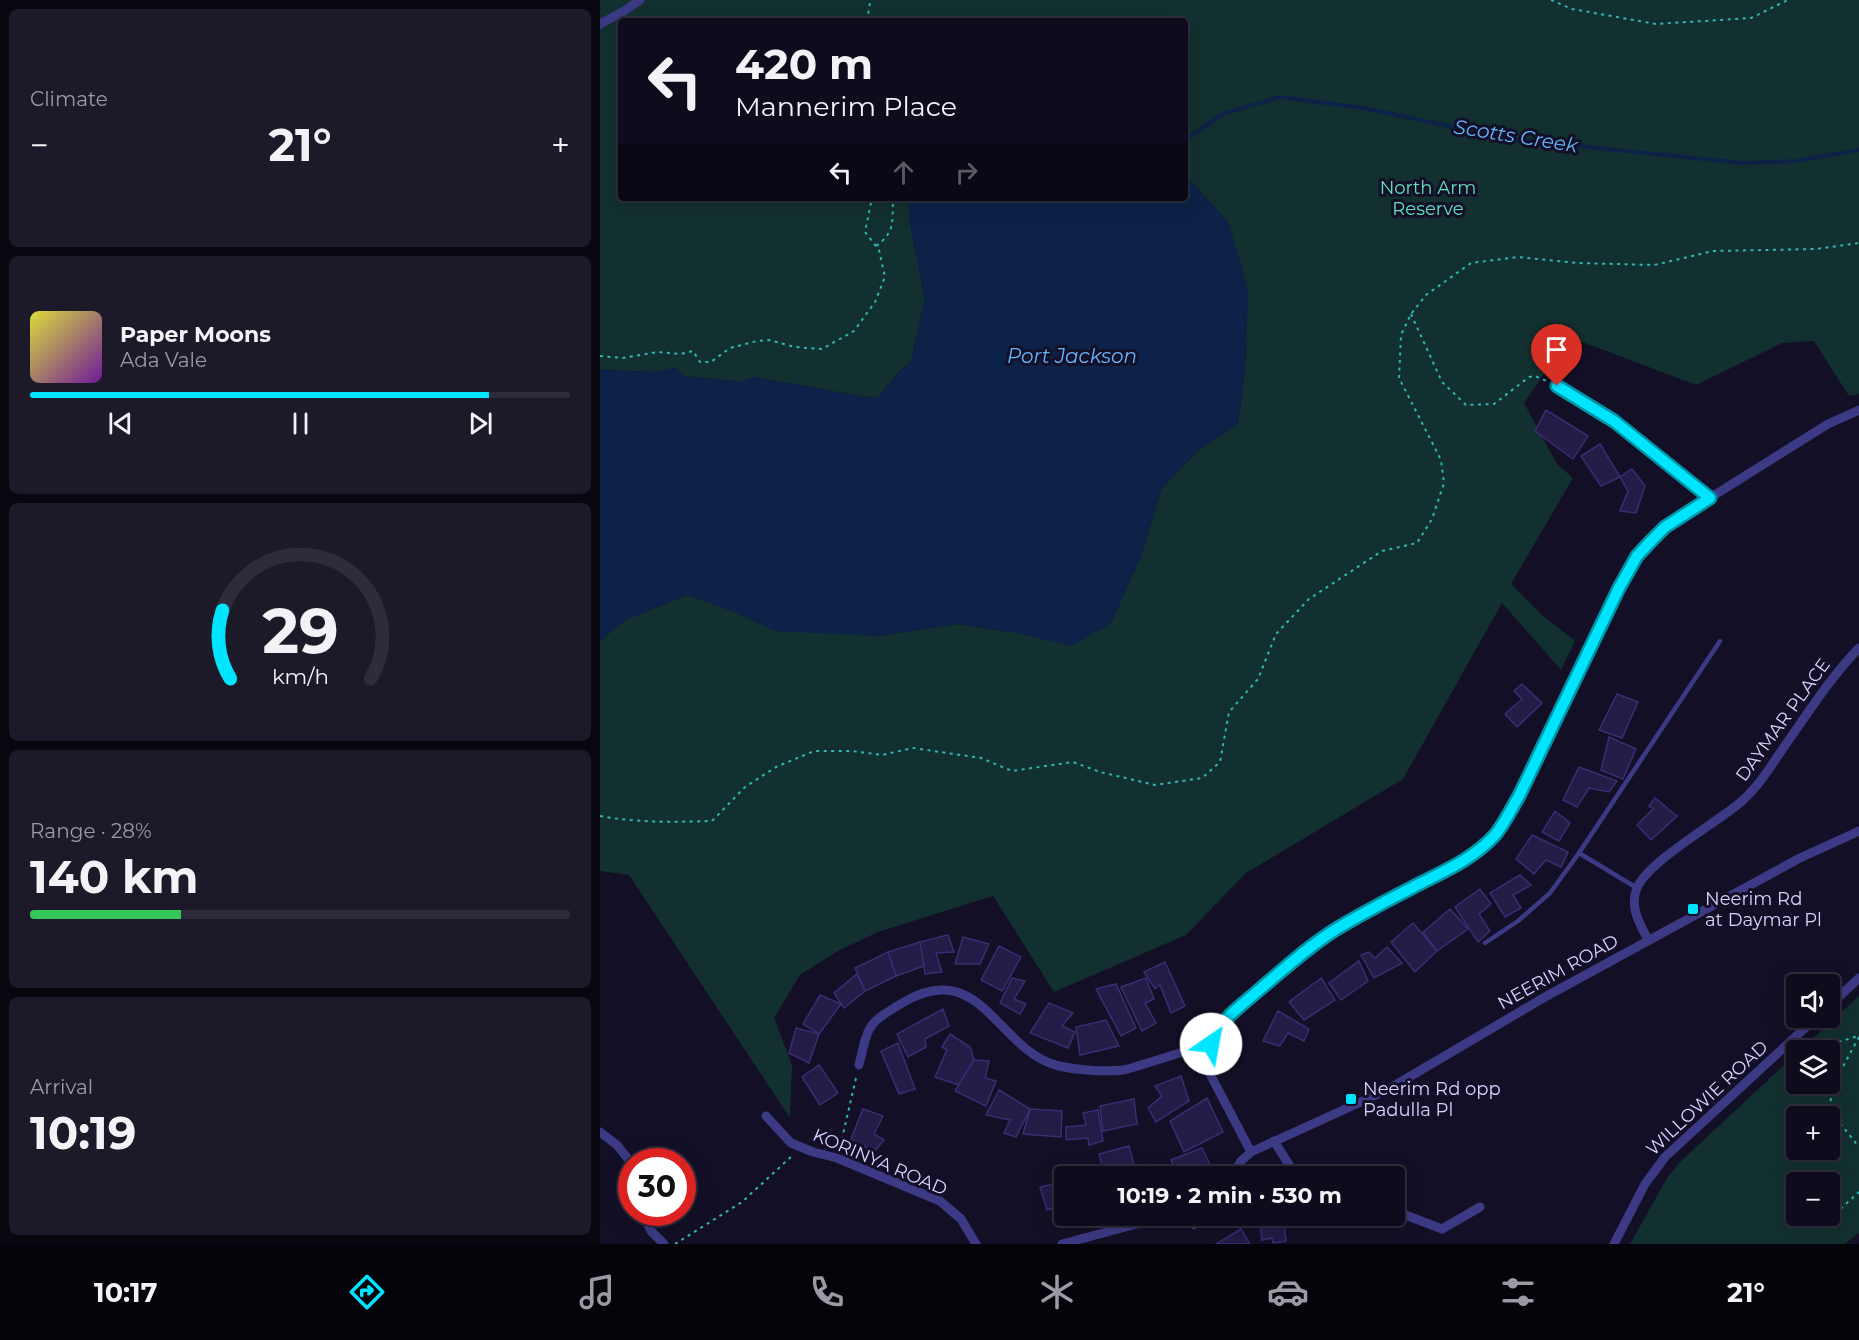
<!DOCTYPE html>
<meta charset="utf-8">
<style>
body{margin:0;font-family:Montserrat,sans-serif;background:#1c1929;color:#f1f3f6;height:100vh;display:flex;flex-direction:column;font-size:22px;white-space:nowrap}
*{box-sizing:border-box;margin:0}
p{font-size:20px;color:#9b9ba3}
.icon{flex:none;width:33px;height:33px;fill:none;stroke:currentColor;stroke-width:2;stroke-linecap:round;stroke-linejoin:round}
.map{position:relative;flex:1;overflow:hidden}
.panel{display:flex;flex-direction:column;gap:9px;padding:9px;background:#08060f;width:600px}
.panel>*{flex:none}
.banner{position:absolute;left:18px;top:18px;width:570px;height:183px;border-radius:6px;box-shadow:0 6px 24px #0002,0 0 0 2px #2e2b3b;background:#0e0b1c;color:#f1f3f6;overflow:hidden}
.buttons{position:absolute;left:1186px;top:974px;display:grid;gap:12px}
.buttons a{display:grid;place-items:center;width:54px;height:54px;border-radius:6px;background:#0e0b1c;box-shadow:0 6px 24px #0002,0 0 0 2px #2e2b3b;font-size:30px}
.speed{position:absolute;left:18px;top:1148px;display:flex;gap:12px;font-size:30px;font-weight:700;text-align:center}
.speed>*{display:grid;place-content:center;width:78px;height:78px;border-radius:50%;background:#0e0b1c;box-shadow:0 6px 24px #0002,0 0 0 2px #2e2b3b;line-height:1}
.speed .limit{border:9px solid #d22;background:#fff;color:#111}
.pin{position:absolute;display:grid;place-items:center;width:51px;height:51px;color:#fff;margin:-62px -26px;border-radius:50% 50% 50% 0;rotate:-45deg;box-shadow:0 0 6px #0007}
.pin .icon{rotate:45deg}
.me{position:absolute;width:66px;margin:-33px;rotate:33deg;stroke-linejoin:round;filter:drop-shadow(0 0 4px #0008)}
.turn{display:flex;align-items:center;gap:21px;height:126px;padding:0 18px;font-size:27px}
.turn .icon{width:78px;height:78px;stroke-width:2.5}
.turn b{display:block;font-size:42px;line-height:51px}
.lanes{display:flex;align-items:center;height:57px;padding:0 18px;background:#0003;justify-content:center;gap:30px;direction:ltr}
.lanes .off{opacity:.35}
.big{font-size:45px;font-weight:700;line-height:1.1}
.panel .tile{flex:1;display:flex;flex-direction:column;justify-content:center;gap:9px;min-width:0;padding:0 21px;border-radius:9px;background:#1c1929}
.panel .dial{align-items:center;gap:0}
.dial svg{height:156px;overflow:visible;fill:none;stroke:#2e2b3b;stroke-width:7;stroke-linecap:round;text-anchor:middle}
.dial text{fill:#f1f3f6;stroke:none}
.song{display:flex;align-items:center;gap:18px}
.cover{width:72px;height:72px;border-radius:9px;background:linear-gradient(135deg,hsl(60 70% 55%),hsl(280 70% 35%))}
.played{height:6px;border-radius:3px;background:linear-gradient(90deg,#00e5ff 85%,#2e2b3b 85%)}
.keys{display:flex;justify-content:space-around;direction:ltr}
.heat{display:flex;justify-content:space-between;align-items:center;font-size:33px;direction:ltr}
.charge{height:9px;border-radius:4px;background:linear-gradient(90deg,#34c759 28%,#2e2b3b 0)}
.trip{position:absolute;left:454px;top:1166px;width:351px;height:60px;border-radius:6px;background:#0e0b1c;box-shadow:0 6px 24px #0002,0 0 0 2px #2e2b3b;font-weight:700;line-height:60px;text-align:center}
.dock{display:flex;height:96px;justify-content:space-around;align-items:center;background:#06040b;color:#9b9ba3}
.dock .icon{width:42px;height:42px}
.dock .on{color:#00e5ff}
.dock b{font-size:27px;color:#f1f3f6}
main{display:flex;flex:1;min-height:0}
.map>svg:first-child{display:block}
.green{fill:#12302f;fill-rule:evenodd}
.water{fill:#0c2248}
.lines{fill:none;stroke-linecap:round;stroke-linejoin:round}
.stream{stroke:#0c2248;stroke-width:4}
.building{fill:#241b47;stroke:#3b2d73;stroke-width:1.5}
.path{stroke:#2fb8b0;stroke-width:2;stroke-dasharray:3 4.5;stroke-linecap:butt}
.service{stroke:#3d3a85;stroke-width:4.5}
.minor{stroke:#3d3a85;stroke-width:9}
.route-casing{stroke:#0095a6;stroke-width:15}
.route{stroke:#00e5ff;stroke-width:10}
.poi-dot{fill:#00e5ff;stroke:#130f26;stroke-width:2}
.labels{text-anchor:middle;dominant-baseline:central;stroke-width:6;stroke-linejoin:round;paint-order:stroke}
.park-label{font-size:18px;fill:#5fe0c0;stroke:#130f26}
.street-label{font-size:18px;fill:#d9d4ff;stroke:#130f26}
.poi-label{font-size:18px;fill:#d9d4ff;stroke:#130f26;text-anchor:start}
.water-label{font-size:20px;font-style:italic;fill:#62b6ff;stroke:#130f26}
</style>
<main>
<section class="panel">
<div class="tile"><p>Climate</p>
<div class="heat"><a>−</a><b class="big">21°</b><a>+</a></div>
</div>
<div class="tile">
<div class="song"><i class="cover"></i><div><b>Paper Moons</b><p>Ada Vale</p></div></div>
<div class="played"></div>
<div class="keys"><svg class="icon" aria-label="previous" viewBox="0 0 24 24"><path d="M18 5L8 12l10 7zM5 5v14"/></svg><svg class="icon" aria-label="pause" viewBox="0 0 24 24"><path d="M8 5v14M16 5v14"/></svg><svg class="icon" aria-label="next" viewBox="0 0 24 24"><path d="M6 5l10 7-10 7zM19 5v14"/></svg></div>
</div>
<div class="tile dial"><svg viewBox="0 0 100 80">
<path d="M14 69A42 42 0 1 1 86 69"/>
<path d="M14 69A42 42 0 0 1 10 34" stroke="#00e5ff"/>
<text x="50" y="56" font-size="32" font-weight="700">29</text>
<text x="50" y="72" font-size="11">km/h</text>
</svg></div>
<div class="tile"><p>Range · 28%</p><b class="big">140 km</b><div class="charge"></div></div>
<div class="tile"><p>Arrival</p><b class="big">10:19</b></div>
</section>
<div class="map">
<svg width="1259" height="1244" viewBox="0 0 1259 1244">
<rect width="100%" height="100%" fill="#130f26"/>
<g class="green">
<path d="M0,0H1259V394L1249,396L1214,341L1182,343L1096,385L969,337L924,403L957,464L973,478L911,584L941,614L975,641L961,670L902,603L803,779L646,873L586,935L454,992L393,896L278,932L238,951L200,975L174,1018L192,1065L190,1118L29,875L0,871V641L25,620L88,595L132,611L276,636L359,624L418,633L472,645L511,623L540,558L562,488L597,451L638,424L645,369L648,291L628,222L585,175V21H21V198H310L309,218L325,299L311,361L294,377L278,398L265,397L153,377L142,382L84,376L75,368L56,372L0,370Z"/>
<path d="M1259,996V1233L1245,1244H1030L1067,1178L1079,1163L1197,1053V1083H1230V1050H1200ZM1197,1116H1230V1149H1197ZM1197,1182H1230V1215H1197Z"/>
</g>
<path class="water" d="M585,175L628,222L648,291L645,369L638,424L597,451L562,488L540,558L511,623L472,646L418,633L359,624L276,636L175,631L132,611L88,595L25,620L0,641V370L56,372L75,368L84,376L142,382L153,377L265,397L278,398L294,377L311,361L325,299L309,218L310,198H585Z"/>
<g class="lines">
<path class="stream" d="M585,140L623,114L680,97L764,108L909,139L1143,163L1196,161L1259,150"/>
</g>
<g class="building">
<path d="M946,410L988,436L973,459L935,431Z"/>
<path d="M1000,444L1020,477L1001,486L981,456Z"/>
<path d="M1032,469L1045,486L1036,513L1020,511L1028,491L1020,477Z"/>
<path d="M922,684L942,703L917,727L905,714L922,699L914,691Z"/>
<path d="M1017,694L1038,702L1022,738L999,730Z"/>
<path d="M1009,737L1036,749L1023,779L1001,770Z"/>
<path d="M979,767L1017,781L1009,792L989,788L977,807L963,800Z"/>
<path d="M1055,798L1077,816L1051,840L1037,825L1053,809L1049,806Z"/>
<path d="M955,811L970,823L959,841L942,832Z"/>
<path d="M932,835L968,852L961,867L946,860L934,874L916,859Z"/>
<path d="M920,875L931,885L913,895L921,908L905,917L890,893Z"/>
<path d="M880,889L891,904L879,914L890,931L878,942L855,907Z"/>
<path d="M850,909L868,929L837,951L823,932Z"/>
<path d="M813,923L837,951L815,972L791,942Z"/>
<path d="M348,935L354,952L336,953L342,972L325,974L320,942Z"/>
<path d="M363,937L389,944L380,964H355Z"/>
<path d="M320,942L324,966L296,976L288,952Z"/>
<path d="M399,946L421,957L402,991L381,980Z"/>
<path d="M787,947L802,963L774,978L761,955L769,952L775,958Z"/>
<path d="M288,952L296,976L265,991L255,968Z"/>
<path d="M759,961L768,981L741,1000L729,983Z"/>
<path d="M565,962L585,1006L571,1013L560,985L555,989L544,972Z"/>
<path d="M257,974L265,991L244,1008L234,993Z"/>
<path d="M412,978L425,981L414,999L426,1004L420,1014L400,1003Z"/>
<path d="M546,978L554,999L545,1003L556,1023L542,1031L521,987Z"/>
<path d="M721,978L735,1000L704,1020L689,1002Z"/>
<path d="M516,984L536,1028L521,1036L496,989Z"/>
<path d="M220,995L241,1004L219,1034L203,1024Z"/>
<path d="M449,1003L473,1013L462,1026L475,1032L468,1048L430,1033Z"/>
<path d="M343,1009L349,1026L325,1039L326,1047L308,1057L297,1034Z"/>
<path d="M678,1011L709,1029L704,1041L688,1033L680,1046L663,1041Z"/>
<path d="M506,1020L519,1046L480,1055L476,1027Z"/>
<path d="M196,1028L219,1034L209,1063L189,1053Z"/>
<path d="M350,1034L370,1047L374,1060L359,1085L335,1077L347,1050L342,1047Z"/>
<path d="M298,1043L315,1089L299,1094L281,1051Z"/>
<path d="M374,1060L389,1061L385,1078L396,1081L386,1106L355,1091Z"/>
<path d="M219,1065L238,1093L220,1105L202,1077Z"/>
<path d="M581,1076L589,1101L556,1122L548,1108L562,1096L555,1086Z"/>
<path d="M399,1090L430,1109L416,1137L404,1133L410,1120L386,1115Z"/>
<path d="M607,1098L623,1132L584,1152L570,1121Z"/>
<path d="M534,1099L537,1124L503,1131L500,1106Z"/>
<path d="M263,1109L283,1116L274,1134L284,1140L274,1152L251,1139Z"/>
<path d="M430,1109L462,1111L461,1137L423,1134Z"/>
<path d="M498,1110L503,1141L489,1145L488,1138L466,1140V1127L486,1125L483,1113Z"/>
<path d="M529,1146L537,1176H505L499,1154Z"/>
<path d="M602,1148L613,1170L599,1176H578L571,1160Z"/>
<path d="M550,1164L553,1176H541L539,1170Z"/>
<path d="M465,1182V1205L447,1210L440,1187Z"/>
<path d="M659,1215H683L686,1241L673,1243L672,1238L662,1240Z"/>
<path d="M641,1229L650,1244H616Z"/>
</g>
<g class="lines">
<g class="path">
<path d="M951,0L972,9L1056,24L1151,18L1188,0"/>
<path d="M267,21L270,3L273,0"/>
<path d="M276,246C296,232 292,220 293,198"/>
<path d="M811,314L842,382L866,405L894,404L929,377L935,376L949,382"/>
<path d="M0,356L23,358L58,352L81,354L93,351L100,362H111L130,348L157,341L169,340L195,347L222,349L254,331L275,302L285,277L279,250L265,232L272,198"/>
<path d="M0,816C38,823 74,822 112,821L145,787L176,767L214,751H252L282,755L313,748L381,758L412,771L473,762L500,772L555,785L602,778L620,762L629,712L658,679L676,634L709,599L782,551L817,543L832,519L844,483L841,460L799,378L801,335L811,314L826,295L871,263L918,257L977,263L1054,265L1113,251L1216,249L1259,243"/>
<path d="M1259,1037L1240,1072L1228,1108L1259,1147"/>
<path d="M1202,1044L1222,1047L1258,1036"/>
<path d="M240,1147L257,1074"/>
<path d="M1235,1214L1259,1192"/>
<path d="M75,1244L142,1202L193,1155"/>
</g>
<g class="service">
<path d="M1037,888L979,853L1120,641"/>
<path d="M885,943L918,921L950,893L979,853"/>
<path d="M594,1227L619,1215"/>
</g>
<g class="minor">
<path d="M0,24L24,11L40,0"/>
<path d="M957,386L1014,421L1110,498"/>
<path d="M1048,940C1040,924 1029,907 1037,888C1048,861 1117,823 1142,801C1159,786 1171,766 1184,747C1208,713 1230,678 1259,648"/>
<path d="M1230,1005L1259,978"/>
<path d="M259,1065C269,1023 267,1024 304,1002C382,957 398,1052 459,1066C476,1070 505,1072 523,1070C533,1068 544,1064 554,1061C573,1055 592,1049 611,1044"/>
<path d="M166,1116L191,1143L213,1152L237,1158L340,1201L361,1219L376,1244"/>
<path d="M0,1132L17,1145L32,1164"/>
<path d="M674,1141L693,1171L707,1176"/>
<path d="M651,1152L610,1074L609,1055L614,1035L621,1025L650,998L738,928L853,867L879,850L904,823L919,796L1019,588C1036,557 1051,537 1081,516L1228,424L1259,410"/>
<path d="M632,1176L641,1161L651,1152L787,1090L945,997L1200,858L1259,831"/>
<path d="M795,1211L842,1229L880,1207"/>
<path d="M42,1212L51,1231L64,1244"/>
<path d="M462,1244L570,1215"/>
<path d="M1014,1244L1045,1184L1065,1157L1217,1017"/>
</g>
</g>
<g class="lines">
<g class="route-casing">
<path id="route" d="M611,1044C618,1021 642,1005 659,990C684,969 710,945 738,928C766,911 794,897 823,882C849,869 875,857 895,835C905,823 911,809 919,796L1019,588L1037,556L1052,540L1065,527L1110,498L1014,421L957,386"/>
</g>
<use href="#route" class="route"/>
</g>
<g class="poi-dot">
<rect x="1087" y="903" width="12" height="12" rx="3"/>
<rect x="745" y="1093" width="12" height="12" rx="3"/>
</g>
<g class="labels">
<g class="park-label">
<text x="828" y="188">North Arm<tspan x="828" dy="21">Reserve</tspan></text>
</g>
<g class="street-label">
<text transform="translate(1183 720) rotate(-54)">DAYMAR PLACE</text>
<text transform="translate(958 972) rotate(-29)">NEERIM ROAD</text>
<text transform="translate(1107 1098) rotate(-43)">WILLOWIE ROAD</text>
<text transform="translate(280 1162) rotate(23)">KORINYA ROAD</text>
</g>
<g class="poi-label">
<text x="1105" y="899">Neerim Rd<tspan x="1105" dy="21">at Daymar Pl</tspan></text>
<text x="763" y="1089">Neerim Rd opp<tspan x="763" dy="21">Padulla Pl</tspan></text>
</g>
<g class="water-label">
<text transform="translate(916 136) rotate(9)">Scotts Creek</text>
<text x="472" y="356">Port Jackson</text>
</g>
</g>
</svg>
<div class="buttons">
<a><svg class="icon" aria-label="sound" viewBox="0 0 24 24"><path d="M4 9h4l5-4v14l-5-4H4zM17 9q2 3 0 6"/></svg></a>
<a><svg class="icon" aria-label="layers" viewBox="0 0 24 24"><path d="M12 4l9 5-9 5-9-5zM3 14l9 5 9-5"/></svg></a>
<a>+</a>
<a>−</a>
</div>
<div class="speed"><div class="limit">30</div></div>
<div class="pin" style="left:957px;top:386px;background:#d93025"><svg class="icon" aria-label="arrive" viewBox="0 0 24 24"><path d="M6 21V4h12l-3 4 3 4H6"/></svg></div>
<svg class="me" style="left:611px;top:1044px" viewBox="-20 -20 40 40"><circle r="19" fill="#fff"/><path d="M0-13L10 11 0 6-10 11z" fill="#00e5ff"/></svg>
<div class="trip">10:19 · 2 min · 530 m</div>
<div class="banner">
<div class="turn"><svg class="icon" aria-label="left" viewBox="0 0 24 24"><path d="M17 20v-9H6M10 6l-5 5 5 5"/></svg><div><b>420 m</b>Mannerim Place</div></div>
<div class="lanes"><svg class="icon" aria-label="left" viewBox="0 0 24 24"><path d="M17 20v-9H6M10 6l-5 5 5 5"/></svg><svg class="icon off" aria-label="ahead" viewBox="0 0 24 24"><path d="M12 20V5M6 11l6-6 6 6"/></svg><svg class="icon off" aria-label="right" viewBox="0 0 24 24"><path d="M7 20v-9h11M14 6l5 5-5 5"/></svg></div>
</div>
</div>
</main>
<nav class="dock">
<b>10:17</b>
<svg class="icon on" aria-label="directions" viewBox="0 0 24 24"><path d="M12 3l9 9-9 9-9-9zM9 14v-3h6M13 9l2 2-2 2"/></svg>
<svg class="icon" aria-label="music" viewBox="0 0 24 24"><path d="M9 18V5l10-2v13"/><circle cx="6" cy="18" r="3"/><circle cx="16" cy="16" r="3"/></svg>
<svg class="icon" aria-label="phone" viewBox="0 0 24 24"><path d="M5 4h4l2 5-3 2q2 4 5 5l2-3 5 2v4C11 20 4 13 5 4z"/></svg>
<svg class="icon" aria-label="climate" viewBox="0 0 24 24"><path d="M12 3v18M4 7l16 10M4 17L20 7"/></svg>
<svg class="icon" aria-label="car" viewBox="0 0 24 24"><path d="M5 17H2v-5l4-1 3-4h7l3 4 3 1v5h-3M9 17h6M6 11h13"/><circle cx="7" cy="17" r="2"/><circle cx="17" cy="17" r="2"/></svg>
<svg class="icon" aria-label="filters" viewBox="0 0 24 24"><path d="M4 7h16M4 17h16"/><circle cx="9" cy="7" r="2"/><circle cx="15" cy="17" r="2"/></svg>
<b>21°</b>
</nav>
